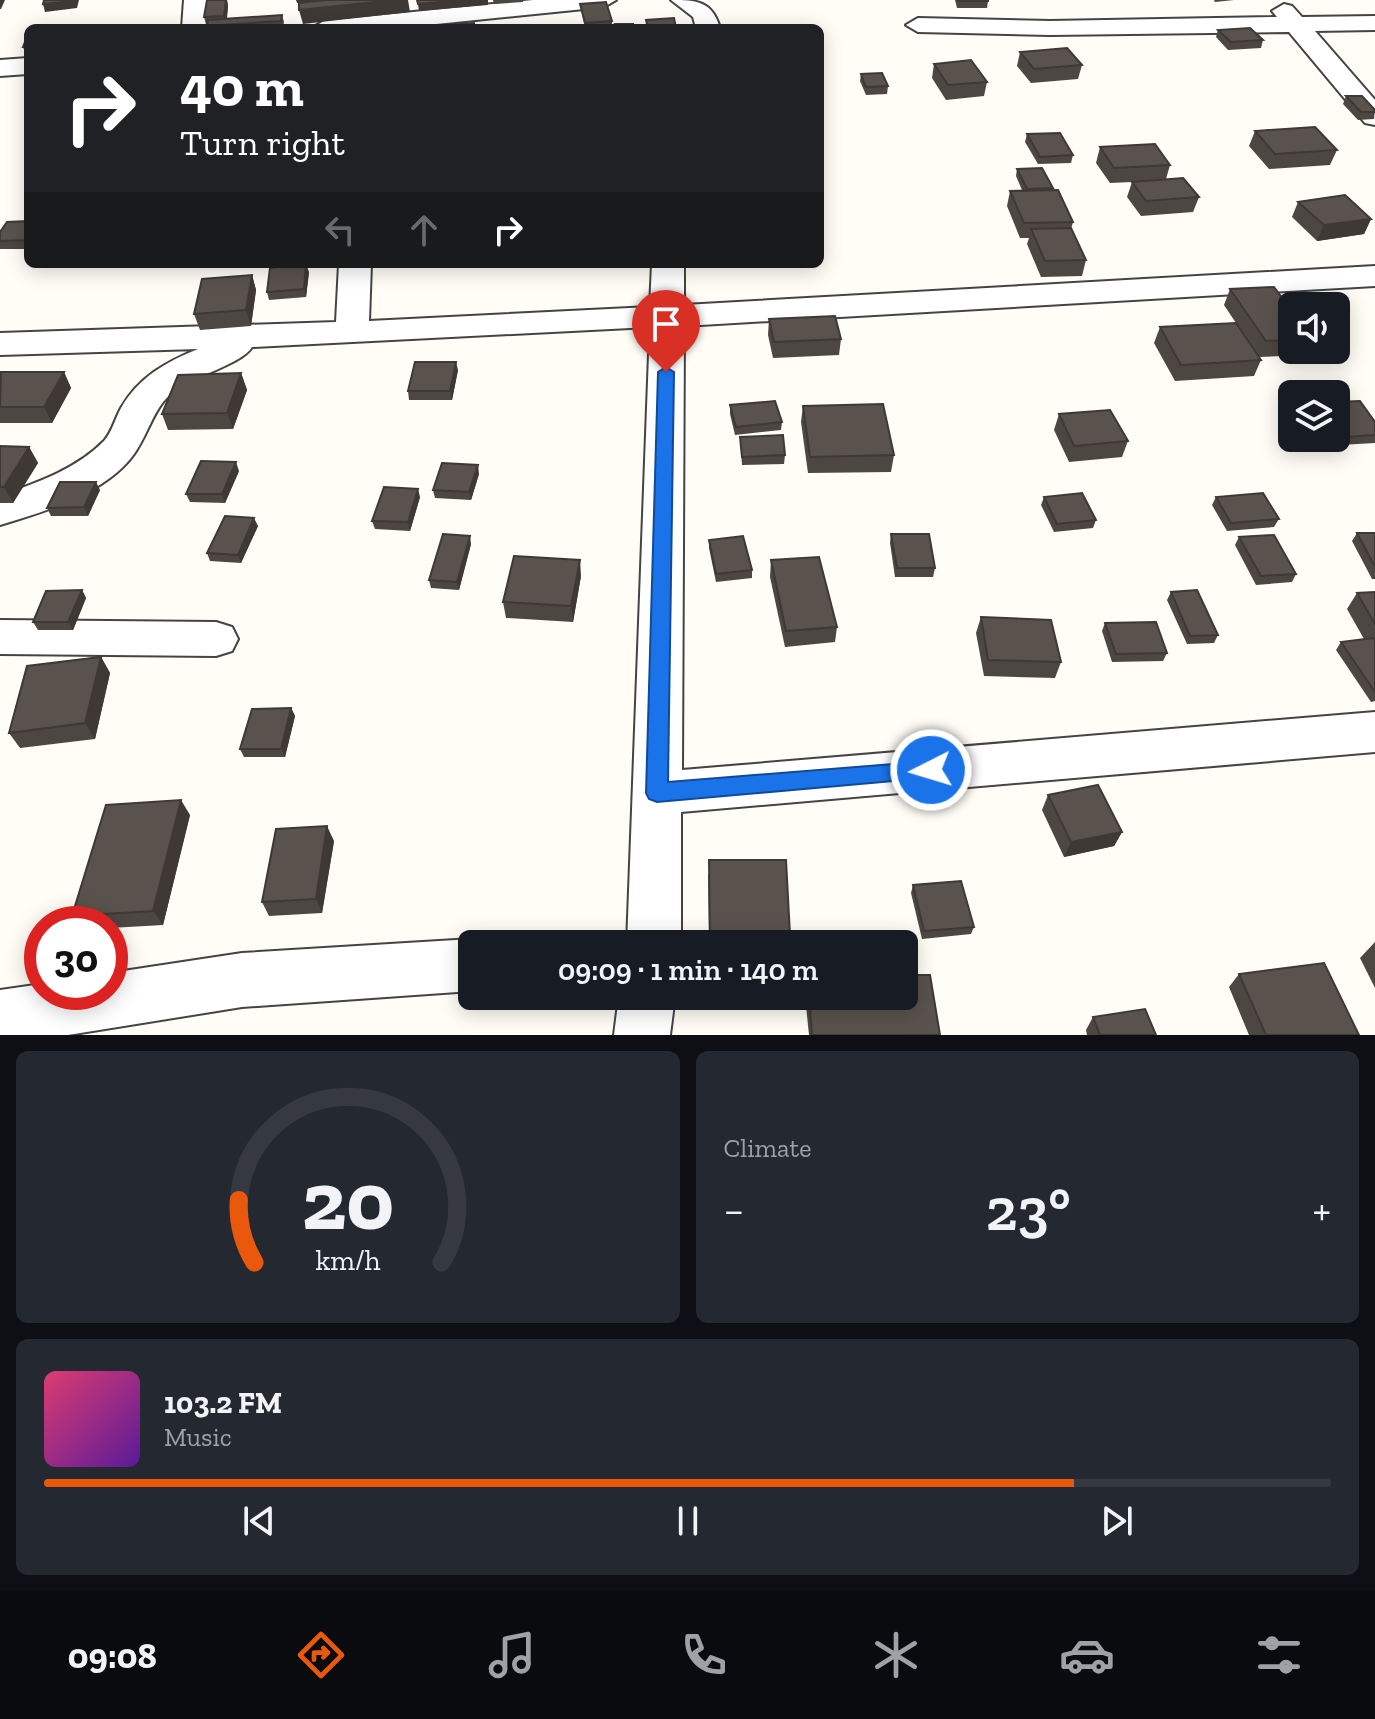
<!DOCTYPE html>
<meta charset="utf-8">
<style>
body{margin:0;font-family:"Zilla Slab",serif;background:#242831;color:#f1f3f6;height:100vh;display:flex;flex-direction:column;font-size:30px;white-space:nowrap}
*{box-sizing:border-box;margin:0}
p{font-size:26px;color:#9ea1a6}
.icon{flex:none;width:44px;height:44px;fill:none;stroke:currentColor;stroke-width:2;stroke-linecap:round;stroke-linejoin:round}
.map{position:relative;height:1035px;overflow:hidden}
.sheet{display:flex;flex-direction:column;gap:16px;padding:16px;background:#0d0f14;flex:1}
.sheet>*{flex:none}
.top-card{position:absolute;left:24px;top:24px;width:800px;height:244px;border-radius:12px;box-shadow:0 4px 20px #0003;background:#202124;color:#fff;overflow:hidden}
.buttons{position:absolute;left:1278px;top:292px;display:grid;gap:16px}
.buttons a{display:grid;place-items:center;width:72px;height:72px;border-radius:12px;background:#171b24;box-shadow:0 4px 20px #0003;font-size:40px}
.speed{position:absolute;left:24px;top:906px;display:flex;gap:16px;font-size:40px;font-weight:700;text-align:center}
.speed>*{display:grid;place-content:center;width:104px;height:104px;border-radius:50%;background:#171b24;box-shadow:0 4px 20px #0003;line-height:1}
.speed .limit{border:12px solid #d22;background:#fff;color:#111}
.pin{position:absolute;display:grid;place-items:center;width:68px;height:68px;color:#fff;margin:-82px -34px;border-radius:50% 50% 50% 0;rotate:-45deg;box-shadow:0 0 8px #0007}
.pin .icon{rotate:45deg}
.me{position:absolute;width:88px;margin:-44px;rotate:265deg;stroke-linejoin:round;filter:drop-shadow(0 0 6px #0008)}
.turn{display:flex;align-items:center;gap:28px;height:168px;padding:0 24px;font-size:36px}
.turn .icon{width:104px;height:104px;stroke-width:2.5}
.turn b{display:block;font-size:56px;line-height:68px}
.lanes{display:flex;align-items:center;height:76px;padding:0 24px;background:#0003;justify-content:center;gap:40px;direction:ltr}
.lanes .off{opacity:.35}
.big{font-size:60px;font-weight:600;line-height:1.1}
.sheet .tile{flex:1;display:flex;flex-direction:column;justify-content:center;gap:12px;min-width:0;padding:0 28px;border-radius:12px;background:#242831}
.sheet .dial{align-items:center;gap:0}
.dial svg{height:208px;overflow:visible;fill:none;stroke:#363941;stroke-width:7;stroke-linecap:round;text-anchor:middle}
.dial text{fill:#f1f3f6;stroke:none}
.song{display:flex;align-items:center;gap:24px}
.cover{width:96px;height:96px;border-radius:12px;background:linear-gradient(135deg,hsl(340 70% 55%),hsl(270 70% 35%))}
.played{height:8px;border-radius:4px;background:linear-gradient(90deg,#ea580c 80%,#363941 80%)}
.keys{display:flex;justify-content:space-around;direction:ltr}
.heat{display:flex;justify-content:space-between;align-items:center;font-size:44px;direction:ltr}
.sheet .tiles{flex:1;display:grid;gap:16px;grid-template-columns:1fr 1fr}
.tile:last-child{grid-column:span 2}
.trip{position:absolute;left:458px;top:930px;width:460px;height:80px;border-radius:12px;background:#171b24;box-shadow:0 4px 20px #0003;font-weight:600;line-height:80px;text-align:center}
.tabs{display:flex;height:128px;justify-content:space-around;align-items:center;background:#090b0e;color:#9ea1a6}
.tabs .icon{width:56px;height:56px}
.tabs .selected{color:#ea580c}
.tabs b{font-size:36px;color:#f1f3f6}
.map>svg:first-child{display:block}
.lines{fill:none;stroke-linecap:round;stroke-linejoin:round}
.street-casing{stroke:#444;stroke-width:4}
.street{fill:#fff;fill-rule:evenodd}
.wall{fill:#4d4742}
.shaded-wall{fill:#3f3936}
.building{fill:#5a524d;stroke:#3f3936;stroke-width:2}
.route{fill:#1a73e8;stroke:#114b97;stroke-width:2}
</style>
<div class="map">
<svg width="1375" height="1035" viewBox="0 0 1375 1035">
<rect width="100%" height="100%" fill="#fffdf5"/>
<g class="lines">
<g class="street-casing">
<g id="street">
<path d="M184,0H208L206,28H182Z"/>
<path d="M533,0H616L604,7L397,28H312L324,21Z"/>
<path d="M671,0C697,0 712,1 720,28H696L693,17Z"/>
<path d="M1284,4L1292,6L1302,17L1375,16V30L1315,31L1375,100V125L1365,123L1289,32L1050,35L918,32L906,25L918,18L1050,21L1277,17L1272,11Z"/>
<path d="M28,58V74L0,76V60Z"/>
<path d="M339,264H371L369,321L650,307L652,264H684V305L1375,266V286L684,326L682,770L1375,712V752L681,812V944H627L650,327L252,347C242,364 193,376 173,392C153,408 149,433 134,454C106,493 44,512 0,525V496C36,483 77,469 104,441C112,432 115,419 121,408C139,377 166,362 198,349L0,355V333L336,322Z"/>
<path d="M0,620L216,622L232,627L238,639L232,651L216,656L0,654Z"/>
<path d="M472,939L486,944H472V991L242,1007L68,1035H0V990L42,984V992H110V973L242,953Z"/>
<path d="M619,996H675L670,1035H614Z"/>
</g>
</g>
<use href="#street" class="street"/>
</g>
<g class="wall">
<path d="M227,0L228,6L227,19L282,15L284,22L283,28H207L204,17Z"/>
<path d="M493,0H523V2L494,4Z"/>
<path d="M955,0H988V1L987,8H957Z"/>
<path d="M1214,0H1234L1215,2Z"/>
<path d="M580,4L612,21V28H585Z"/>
<path d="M1218,30L1263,40L1261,48L1228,50L1216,37Z"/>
<path d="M1020,52L1082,65L1078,79L1031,83L1017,66Z"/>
<path d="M934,64L987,82L984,96L946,100L932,78Z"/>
<path d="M861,74L888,86L887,94L866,95L860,81Z"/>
<path d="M1346,96L1375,110L1374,119L1358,120L1343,104Z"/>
<path d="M1255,131L1337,150L1330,165L1269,169L1249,146Z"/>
<path d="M1027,134L1073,155L1071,163L1038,164L1025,142Z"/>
<path d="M1100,147L1170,165L1166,179L1199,197L1193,212L1141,216L1127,197L1132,182L1110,183L1096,163Z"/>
<path d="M1017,169L1053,188L1052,190L1073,222L1071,229L1086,260L1082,276L1041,277L1027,244L1029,238H1020L1007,206L1010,191L1022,190L1016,176Z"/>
<path d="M1298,202L1371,219L1364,234L1317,241L1292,217Z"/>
<path d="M28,221V249H0V232Z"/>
<path d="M309,272L306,297L269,300L267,292Z"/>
<path d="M252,275L256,290L251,326L200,330L194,314Z"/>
<path d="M1230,289L1292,311V350H1307L1305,355L1259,357L1261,360L1254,376L1175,381L1154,343L1160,327L1236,323L1224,305Z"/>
<path d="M769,319L841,339L839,355L773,358L768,335Z"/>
<path d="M458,370L452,400H409L408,391Z"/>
<path d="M64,372L71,388L52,423H0V373Z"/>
<path d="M241,373L247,390L233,429L168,430L162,414Z"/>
<path d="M1336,402L1375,422V443L1340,445L1335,438Z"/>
<path d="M730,405L782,422L781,430L735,435L730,414Z"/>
<path d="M803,406L894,455L891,472L808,473L801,422Z"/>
<path d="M1059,414L1128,441L1122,457L1069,462L1054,430Z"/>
<path d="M740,437L785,455L784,464L742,465Z"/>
<path d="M0,446L29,447L38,463L13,503H0Z"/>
<path d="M239,471L225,503L190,502L186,494Z"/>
<path d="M479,474L471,500L435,498L433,490Z"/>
<path d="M100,490L88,516H51L47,508Z"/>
<path d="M420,497L410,531L375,529L372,521Z"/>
<path d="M1044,497L1096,520L1093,528L1054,532L1041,505Z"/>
<path d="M1216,497L1279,519L1274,527L1227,531L1212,505Z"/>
<path d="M258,526L241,563L210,561L207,553Z"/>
<path d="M1357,533H1375V579H1372L1352,541Z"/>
<path d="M891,534L935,568L933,577H895L890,543Z"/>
<path d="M1239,537L1296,574L1292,582L1256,585L1235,545Z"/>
<path d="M709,540L752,570V578L716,582L709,548Z"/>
<path d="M471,544L459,590L431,588L429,580Z"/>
<path d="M771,560L837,627L835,642L785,647L770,577Z"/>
<path d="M581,576L573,622L506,618L503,602Z"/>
<path d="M82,590L86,598L73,630H38L33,622Z"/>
<path d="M1171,592L1218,635L1214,643L1187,644L1167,600Z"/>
<path d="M1375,592V701L1371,702L1336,650L1341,642L1364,639L1347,609L1357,593Z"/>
<path d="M981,617L1061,662L1055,678L984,676L976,633Z"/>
<path d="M1105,623L1167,653L1163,661L1112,662L1102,631Z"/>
<path d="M101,657L110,673L95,739L20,748L9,733Z"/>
<path d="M291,708L295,716L285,757H244L240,749Z"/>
<path d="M1048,795L1122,832L1114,846L1064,857L1042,810Z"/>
<path d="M190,815L163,925L110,928V924H78L72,916Z"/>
<path d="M334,841L322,913L269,916L262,902Z"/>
<path d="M708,874L790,935L788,944H709Z"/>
<path d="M913,885L974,927L971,934L922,939L911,893Z"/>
<path d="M1375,942V988L1360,958Z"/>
<path d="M1239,974L1359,1035H1249L1229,987Z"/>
<path d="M805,996H904L940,1035H809Z"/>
<path d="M1093,1017L1156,1035H1087L1086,1030Z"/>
</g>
<g class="shaded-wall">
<path d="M0,0H5L1,9H0Z"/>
<path d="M75,0H79L77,8L45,12L43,4Z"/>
<path d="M227,0L228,6L226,23L224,16Z"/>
<path d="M296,0H319V1L297,3Z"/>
<path d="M394,0H408L410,12L303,24L299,10Z"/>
<path d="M462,0H488V5L419,11L418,4Z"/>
<path d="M23,47H28V54L26,55Z"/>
<path d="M1371,219L1364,234L1317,241L1324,225Z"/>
<path d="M306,264L309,272L306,297L304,289Z"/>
<path d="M252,275L256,290L251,326L246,310Z"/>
<path d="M456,362L458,370L452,400L450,391Z"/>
<path d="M64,372L71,388L52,423L44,407Z"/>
<path d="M241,373L247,390L233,429L227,413Z"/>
<path d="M29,447L38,463L13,503L4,487Z"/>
<path d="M236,462L239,471L225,503L222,494Z"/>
<path d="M478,465L479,474L471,500L469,492Z"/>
<path d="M96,482L100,490L88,516L84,507Z"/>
<path d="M418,489L420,497L410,531L408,522Z"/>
<path d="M254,518L258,526L241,563L238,555Z"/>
<path d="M470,536L471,544L459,590L457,582Z"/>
<path d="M580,560L581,576L573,622L571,606Z"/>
<path d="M82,590L86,598L73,630L68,622Z"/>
<path d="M101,657L110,673L95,739L85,723Z"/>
<path d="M291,708L295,716L285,757L281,749Z"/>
<path d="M181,800L190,815L163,925L153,911Z"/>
<path d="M327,826L334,841L322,913L316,899Z"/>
<path d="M1122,832L1114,846L1064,857L1071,842Z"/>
</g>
<g class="building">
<path d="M44,0H75V1L43,4Z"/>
<path d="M207,0H226L224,16L204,17Z"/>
<path d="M326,0H394L299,10V3Z"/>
<path d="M417,0H462L418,4Z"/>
<rect x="958" y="0" width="30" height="1"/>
<path d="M606,2L612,21L585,23L580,4Z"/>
<path d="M282,15L281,21L207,26L208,20Z"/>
<path d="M674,18L676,28H648L646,20Z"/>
<path d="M474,23V28H434V26Z"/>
<path d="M615,24H633V28H616Z"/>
<path d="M1250,28L1263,40L1231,42L1218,30Z"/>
<path d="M27,37H28V47H23Z"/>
<path d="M1067,48L1082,65L1034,69L1020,52Z"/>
<path d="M971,60L987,82L948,85L934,64Z"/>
<path d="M882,73L888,86L866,87L861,74Z"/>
<path d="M1346,96H1362L1375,110V112H1361Z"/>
<path d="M1315,127L1337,150L1275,154L1255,131Z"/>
<path d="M1060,133L1073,155L1040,157L1027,134Z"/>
<path d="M1155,144L1170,165L1114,168L1100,147Z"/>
<path d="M1042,168L1053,188L1027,189L1017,169Z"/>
<path d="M1183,178L1199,197L1146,201L1132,182Z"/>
<path d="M1058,190L1073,222L1024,223L1010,191Z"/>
<path d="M1345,195L1371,219L1324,225L1298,202Z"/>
<path d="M28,221V240L0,241V232L7,222Z"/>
<path d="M1071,228L1086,260L1045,261L1031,229Z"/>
<path d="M306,264L304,289L267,292L270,268Z"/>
<path d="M252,275L246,310L194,314L202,279Z"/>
<path d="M1274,287L1292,311V340L1266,341L1230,289Z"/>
<path d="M835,316L841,339L774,342L769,319Z"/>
<path d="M1236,323L1261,360L1181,365L1160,327Z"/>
<path d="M415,362H456L450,391H408Z"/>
<path d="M1,372H64L44,407H0Z"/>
<path d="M241,373L227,413L162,414L178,375Z"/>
<path d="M775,401L782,422L736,427L730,405Z"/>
<path d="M1360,401L1375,422V435L1345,437L1336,425V402Z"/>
<path d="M883,404L894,455L810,457L803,406Z"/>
<path d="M1110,410L1128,441L1074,446L1059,414Z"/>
<path d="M783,435L785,455L742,457L740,437Z"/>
<path d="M0,446L29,447L4,487H0Z"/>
<path d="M201,461L236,462L222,494H186Z"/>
<path d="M442,463L478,465L469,492L433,490Z"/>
<path d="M60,482H96L84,507L47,508Z"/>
<path d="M384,487L418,489L408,522L372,521Z"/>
<path d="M1082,493L1096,520L1057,524L1044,497Z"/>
<path d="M1263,493L1279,519L1231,523L1216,497Z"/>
<path d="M225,516L254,518L238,555L207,553Z"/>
<path d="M1357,533H1375V567Z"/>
<path d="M443,534L470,536L457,582L429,580Z"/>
<path d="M891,534H929L935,568H897Z"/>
<path d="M1274,535L1296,574L1261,576L1239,537Z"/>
<path d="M743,536L752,570L716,574L709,540Z"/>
<path d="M514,556L580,560L571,606L503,602Z"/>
<path d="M819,557L837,627L786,631L771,560Z"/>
<path d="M82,590L68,622H33L46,591Z"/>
<path d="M1197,590L1218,635L1190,636L1171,592Z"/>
<path d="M1375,592V624L1357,593Z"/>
<path d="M981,617L1051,620L1061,662L988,660Z"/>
<path d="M1156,622L1167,653L1116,654L1105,623Z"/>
<path d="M1373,638L1375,640V692L1341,642Z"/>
<path d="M101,657L85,723L9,733L27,666Z"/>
<path d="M291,708L281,749H240L252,709Z"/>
<path d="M1098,785L1122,832L1071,842L1048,795Z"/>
<path d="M181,800L153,911L72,916L106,805Z"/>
<path d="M327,826L316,899L262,902L276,829Z"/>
<path d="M709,860H786L790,935H710Z"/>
<path d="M961,881L974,927L924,931L913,885Z"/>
<path d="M1324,963L1359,1035H1266L1239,974Z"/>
<path d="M904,975H930L940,1035H812L809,996H904Z"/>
<path d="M1145,1009L1156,1035H1100L1093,1017Z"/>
</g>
<path class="route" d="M666,367L674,372L668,782L931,761L938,763L942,770L938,777L657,802L649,799L646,793L658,372Z"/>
</svg>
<div class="buttons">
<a><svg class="icon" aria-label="sound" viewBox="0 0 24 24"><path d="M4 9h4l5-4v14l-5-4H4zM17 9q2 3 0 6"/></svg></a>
<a><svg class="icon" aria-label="layers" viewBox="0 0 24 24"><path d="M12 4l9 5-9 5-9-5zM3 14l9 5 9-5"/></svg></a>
</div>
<div class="speed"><div class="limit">30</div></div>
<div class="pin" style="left:666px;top:372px;background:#d93025"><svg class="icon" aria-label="arrive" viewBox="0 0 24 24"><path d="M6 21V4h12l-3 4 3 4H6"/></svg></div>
<svg class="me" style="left:931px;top:770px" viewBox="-20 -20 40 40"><circle r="17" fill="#1a73e8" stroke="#fff" stroke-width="3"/><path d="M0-11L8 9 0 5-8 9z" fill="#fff"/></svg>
<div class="trip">09:09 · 1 min · 140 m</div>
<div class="top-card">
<div class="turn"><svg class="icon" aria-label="right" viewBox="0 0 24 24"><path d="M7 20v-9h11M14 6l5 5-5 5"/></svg><div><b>40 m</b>Turn right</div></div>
<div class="lanes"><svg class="icon off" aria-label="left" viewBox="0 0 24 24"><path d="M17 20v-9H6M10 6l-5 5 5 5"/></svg><svg class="icon off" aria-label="ahead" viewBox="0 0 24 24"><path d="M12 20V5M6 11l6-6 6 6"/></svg><svg class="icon" aria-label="right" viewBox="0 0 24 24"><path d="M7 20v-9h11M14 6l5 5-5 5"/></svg></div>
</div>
</div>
<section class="sheet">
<div class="tiles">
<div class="tile dial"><svg viewBox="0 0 100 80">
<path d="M14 69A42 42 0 1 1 86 69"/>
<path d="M14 69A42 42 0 0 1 8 45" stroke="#ea580c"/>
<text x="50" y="56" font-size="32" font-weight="700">20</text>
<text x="50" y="72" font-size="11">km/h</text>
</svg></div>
<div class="tile"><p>Climate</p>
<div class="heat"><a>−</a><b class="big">23°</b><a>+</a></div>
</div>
<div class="tile">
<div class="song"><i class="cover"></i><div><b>103.2 FM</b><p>Music</p></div></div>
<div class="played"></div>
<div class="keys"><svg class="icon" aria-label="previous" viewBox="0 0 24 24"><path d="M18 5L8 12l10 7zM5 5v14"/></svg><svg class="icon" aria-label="pause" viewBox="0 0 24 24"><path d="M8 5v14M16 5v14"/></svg><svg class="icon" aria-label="next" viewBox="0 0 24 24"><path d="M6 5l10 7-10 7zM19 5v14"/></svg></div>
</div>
</div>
</section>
<nav class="tabs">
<b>09:08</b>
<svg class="icon selected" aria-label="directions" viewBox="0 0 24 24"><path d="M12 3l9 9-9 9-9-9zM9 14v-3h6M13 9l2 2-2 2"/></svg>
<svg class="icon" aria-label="music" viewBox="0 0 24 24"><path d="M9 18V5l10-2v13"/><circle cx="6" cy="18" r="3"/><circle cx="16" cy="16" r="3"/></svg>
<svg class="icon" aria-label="phone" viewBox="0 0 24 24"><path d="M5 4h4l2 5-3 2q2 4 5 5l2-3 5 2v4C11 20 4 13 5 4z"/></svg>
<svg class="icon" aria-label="climate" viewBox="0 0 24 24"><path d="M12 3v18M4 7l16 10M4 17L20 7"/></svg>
<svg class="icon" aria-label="car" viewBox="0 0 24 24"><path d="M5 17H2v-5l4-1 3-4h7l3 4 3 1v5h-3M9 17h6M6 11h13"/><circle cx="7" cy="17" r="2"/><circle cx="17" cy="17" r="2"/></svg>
<svg class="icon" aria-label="filters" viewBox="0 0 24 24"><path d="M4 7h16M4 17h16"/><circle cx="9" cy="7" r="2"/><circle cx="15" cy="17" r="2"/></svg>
</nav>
